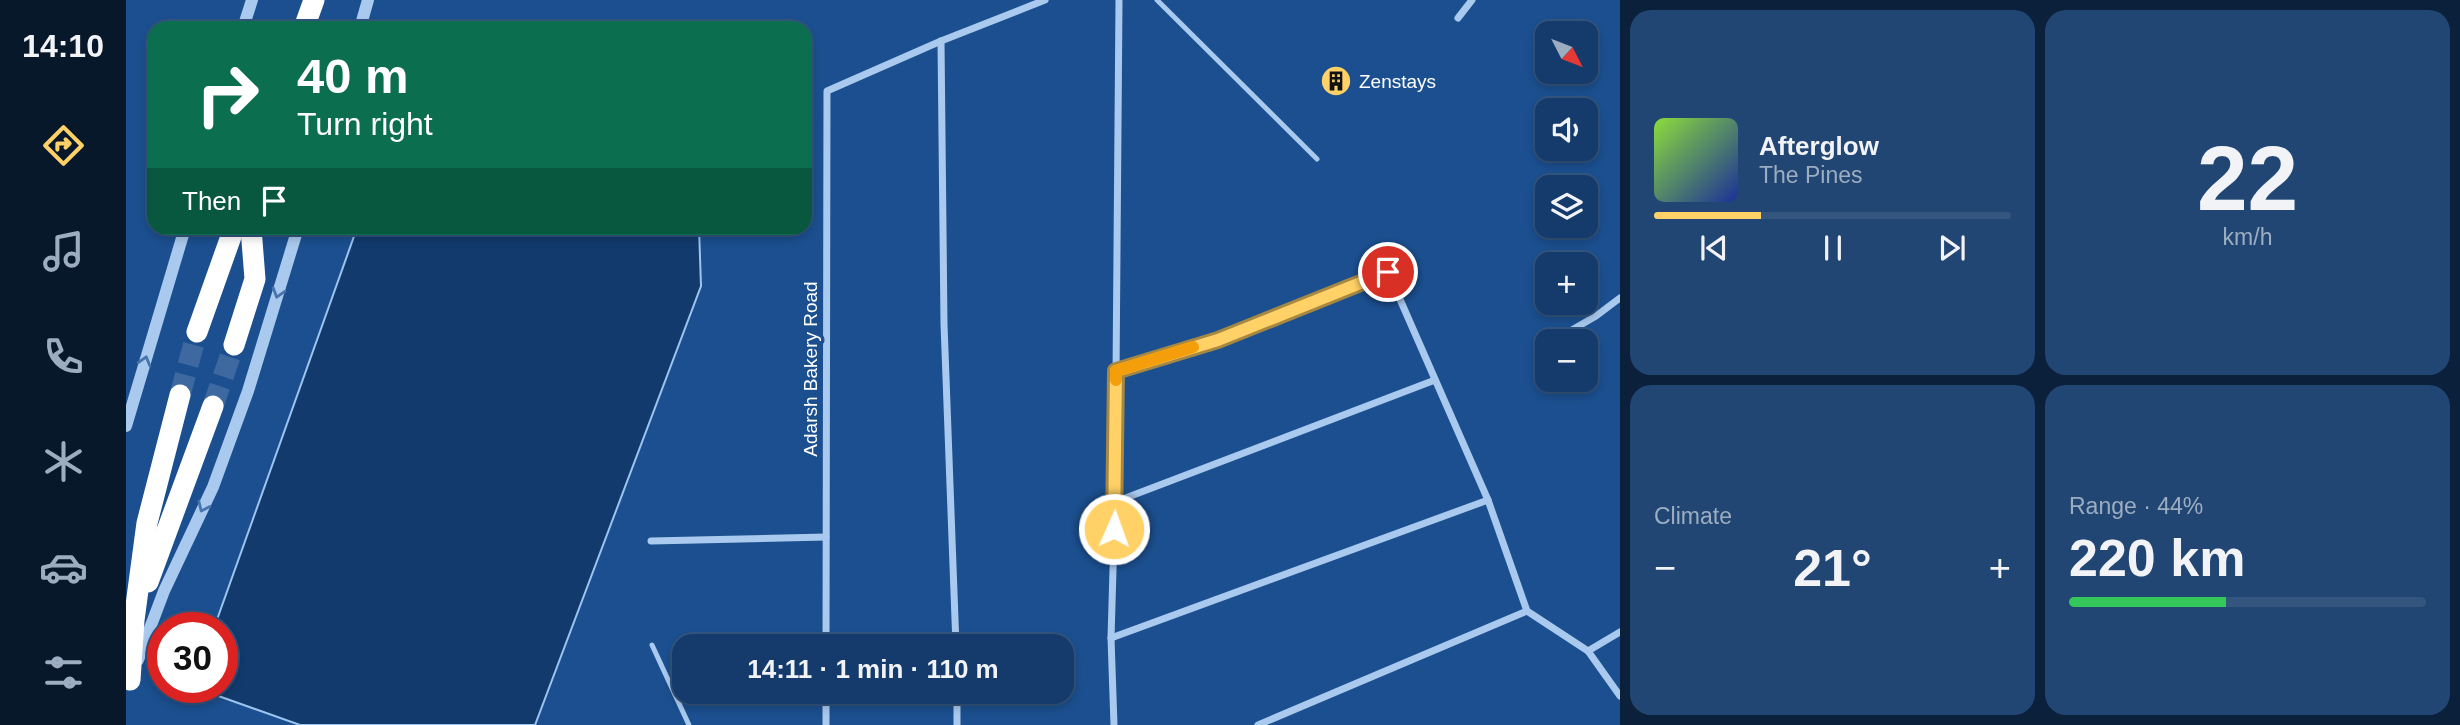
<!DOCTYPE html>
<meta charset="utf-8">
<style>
body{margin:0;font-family:Helvetica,sans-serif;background:#214673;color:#f1f3f6;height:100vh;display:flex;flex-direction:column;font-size:26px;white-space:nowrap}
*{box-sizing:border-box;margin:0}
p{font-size:23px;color:#9dadc1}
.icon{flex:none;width:38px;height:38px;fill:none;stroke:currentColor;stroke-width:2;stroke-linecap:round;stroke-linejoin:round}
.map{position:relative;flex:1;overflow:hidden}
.details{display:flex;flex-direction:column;gap:10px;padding:10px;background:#0b203b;width:840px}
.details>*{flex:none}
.banner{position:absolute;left:21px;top:21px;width:665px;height:214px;border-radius:21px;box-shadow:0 4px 10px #0003,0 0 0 2px #33557e;background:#0b6e4f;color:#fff;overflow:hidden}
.needle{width:46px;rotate:132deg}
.tools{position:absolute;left:1409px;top:21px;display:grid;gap:14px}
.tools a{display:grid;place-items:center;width:63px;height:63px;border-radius:14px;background:#143b6b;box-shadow:0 4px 10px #0003,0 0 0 2px #33557e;font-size:35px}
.speed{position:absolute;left:21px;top:612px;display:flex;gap:14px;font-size:35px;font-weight:700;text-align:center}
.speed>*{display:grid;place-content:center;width:91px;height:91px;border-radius:50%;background:#143b6b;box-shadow:0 4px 10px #0003,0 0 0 2px #33557e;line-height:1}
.speed .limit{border:10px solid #d22;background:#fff;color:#111}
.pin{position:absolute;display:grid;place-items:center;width:60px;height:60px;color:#fff;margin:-30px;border:4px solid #fff;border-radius:50%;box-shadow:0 2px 7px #0007}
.me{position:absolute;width:77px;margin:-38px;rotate:2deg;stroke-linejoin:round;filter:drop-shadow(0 0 5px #0008)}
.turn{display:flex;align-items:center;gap:24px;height:147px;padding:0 35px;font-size:32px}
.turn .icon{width:91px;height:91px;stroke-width:2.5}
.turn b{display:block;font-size:49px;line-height:60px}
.then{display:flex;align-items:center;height:66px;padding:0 35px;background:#0003;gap:14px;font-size:26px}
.big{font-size:52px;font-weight:800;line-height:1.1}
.details .card{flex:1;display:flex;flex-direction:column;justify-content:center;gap:10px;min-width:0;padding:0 24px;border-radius:21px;background:#214673}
.details .dial{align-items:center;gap:0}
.dial b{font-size:91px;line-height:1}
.song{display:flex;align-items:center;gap:21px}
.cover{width:84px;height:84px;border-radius:10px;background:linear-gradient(135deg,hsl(90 70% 55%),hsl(230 70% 35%))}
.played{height:7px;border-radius:4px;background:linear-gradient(90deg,#ffd166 30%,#33557e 30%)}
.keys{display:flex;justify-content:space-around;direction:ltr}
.heat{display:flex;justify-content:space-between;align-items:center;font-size:38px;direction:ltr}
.charge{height:10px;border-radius:5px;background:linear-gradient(90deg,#34c759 44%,#33557e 0)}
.details .tiles{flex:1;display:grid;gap:10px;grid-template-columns:repeat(2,1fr)}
.trip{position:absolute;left:546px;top:634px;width:402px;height:70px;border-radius:21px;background:#143b6b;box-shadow:0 4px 10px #0003,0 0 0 2px #33557e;font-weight:800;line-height:70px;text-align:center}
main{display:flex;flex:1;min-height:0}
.dock{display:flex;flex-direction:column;width:126px;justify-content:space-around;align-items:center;background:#08182b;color:#9dadc1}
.dock .icon{width:49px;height:49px}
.dock .on{color:#ffd166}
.dock b{font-size:32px;color:#f1f3f6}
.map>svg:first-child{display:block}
.water{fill:#123a6d;stroke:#9cc4f0;stroke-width:2}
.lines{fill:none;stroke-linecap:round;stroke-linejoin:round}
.motorway-tunnel{stroke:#3d69a0;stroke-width:21;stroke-dasharray:21 10;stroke-linecap:butt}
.service{stroke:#a9c9ee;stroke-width:5}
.minor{stroke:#a9c9ee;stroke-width:7}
.tertiary{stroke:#a9c9ee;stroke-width:12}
.motorway{stroke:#fff;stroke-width:21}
.oneway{stroke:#4674ac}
.route-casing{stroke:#a68842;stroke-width:18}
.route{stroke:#ffd166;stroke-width:12}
.slow{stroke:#f59e0b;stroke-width:12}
.labels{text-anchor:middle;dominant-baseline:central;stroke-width:7;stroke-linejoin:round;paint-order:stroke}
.poi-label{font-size:19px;fill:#fff;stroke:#1b4f8f;text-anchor:start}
.street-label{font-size:19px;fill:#fff;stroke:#1b4f8f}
</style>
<main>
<nav class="dock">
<b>14:10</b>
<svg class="icon on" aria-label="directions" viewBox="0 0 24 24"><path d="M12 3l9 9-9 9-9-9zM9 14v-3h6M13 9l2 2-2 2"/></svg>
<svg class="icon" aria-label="music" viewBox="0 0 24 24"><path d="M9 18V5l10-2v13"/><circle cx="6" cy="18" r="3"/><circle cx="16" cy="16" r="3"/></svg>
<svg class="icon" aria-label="phone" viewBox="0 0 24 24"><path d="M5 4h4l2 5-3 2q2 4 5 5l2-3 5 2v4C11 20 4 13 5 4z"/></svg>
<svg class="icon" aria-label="climate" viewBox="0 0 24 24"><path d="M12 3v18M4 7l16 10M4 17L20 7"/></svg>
<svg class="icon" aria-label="car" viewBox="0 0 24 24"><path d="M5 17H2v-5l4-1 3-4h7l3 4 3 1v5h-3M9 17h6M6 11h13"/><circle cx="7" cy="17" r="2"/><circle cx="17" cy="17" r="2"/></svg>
<svg class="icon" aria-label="filters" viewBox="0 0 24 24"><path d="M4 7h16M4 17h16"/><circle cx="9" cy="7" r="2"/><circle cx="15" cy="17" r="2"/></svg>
</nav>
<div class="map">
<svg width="1494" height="725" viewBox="0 0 1494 725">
<rect width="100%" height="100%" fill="#1b4f8f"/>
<path class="water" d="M231,228H573L575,286L409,725H174L70,688H96V628H88Z"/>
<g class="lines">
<g class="motorway-tunnel">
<path d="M54,395L71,332"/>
<path d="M87,406L108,345"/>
</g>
<g class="service">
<path d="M1031,0L1191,159"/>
<path d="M526,645L563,725"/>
</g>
<g class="minor">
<path d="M1332,18L1346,0"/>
<path d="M815,41L818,324L830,646"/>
<path d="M1427,341L1470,316L1494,298"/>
<path d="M1416,348L1421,345"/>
<path d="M990,371L1092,340L1262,272L1362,500L1401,611L1462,651L1494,696"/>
<path d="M989,502L1309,380"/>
<path d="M525,541L700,537"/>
<path d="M985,638L1362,500"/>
<path d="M700,646L701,91L815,41L919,0"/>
<path d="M1462,651L1494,632"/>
<path d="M831,691V725"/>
<path d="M700,725V691"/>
<path d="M988,725L985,638L989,502L993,0"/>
<path d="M1132,725L1401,611"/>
</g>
<g class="tertiary">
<path d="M117,28L126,0"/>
<path d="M234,28L242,0"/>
<path d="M0,426L59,228"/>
<path d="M12,660L38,591L87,487L122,391L172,228"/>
</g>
<g class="motorway">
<path d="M178,28L188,0"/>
<path d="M71,332L108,228"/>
<path d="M108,345L129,279L125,228"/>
<path d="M22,582L87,406"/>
<path d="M4,680L8,620L21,523L54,395"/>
</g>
</g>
<defs><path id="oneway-chevron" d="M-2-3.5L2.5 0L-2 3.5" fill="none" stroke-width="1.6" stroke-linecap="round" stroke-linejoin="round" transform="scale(1.75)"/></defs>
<g class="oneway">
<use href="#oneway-chevron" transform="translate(152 293) rotate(107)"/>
<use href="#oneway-chevron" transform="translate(19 361) rotate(-74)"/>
<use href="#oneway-chevron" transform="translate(77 507) rotate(115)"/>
</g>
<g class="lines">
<g class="route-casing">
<path id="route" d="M988,529L990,371L1092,340L1262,272"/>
</g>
<use href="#route" class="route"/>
<path class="slow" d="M990,380V371L1067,347"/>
</g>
<defs>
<g id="building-disc" transform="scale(1.575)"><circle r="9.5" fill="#ffd166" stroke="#1b4f8f"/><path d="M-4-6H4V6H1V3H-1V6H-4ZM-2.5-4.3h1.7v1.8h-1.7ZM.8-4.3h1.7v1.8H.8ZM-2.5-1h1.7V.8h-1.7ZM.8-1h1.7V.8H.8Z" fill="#111"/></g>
</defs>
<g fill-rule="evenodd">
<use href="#building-disc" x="1210" y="81"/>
</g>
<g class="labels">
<g class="poi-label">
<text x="1233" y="81">Zenstays</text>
</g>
<g class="street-label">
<text transform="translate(684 369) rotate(-90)">Adarsh Bakery Road</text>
</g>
</g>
</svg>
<div class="tools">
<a><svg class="needle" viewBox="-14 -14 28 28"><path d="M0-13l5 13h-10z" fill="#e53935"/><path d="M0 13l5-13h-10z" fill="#9dadc1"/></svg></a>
<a><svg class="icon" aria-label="sound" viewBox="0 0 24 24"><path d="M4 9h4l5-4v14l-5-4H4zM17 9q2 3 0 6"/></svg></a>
<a><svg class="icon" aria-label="layers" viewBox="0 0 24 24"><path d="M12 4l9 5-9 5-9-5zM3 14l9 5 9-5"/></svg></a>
<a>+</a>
<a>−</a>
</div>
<div class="speed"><div class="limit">30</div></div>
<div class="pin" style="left:1262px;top:272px;background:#d93025"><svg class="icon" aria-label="arrive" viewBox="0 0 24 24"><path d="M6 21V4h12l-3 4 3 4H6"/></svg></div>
<svg class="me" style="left:988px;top:529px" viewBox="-20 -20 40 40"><circle r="17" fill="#ffd166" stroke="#fff" stroke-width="3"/><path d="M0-11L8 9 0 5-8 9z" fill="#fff"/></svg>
<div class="trip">14:11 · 1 min · 110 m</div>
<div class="banner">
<div class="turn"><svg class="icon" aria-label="right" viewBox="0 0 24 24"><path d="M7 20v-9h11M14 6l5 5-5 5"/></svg><div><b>40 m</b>Turn right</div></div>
<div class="then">Then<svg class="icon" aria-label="arrive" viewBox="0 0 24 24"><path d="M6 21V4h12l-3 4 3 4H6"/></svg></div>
</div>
</div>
<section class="details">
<div class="tiles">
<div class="card">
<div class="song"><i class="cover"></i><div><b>Afterglow</b><p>The Pines</p></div></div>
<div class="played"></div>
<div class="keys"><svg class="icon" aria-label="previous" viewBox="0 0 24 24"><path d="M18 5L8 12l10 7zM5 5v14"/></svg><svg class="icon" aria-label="pause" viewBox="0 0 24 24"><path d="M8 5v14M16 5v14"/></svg><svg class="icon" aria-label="next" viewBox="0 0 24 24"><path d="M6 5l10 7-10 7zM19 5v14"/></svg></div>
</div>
<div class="card dial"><b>22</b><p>km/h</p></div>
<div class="card"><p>Climate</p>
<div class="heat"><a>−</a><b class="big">21°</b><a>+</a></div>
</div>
<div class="card"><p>Range · 44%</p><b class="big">220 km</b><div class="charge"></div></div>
</div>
</section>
</main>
